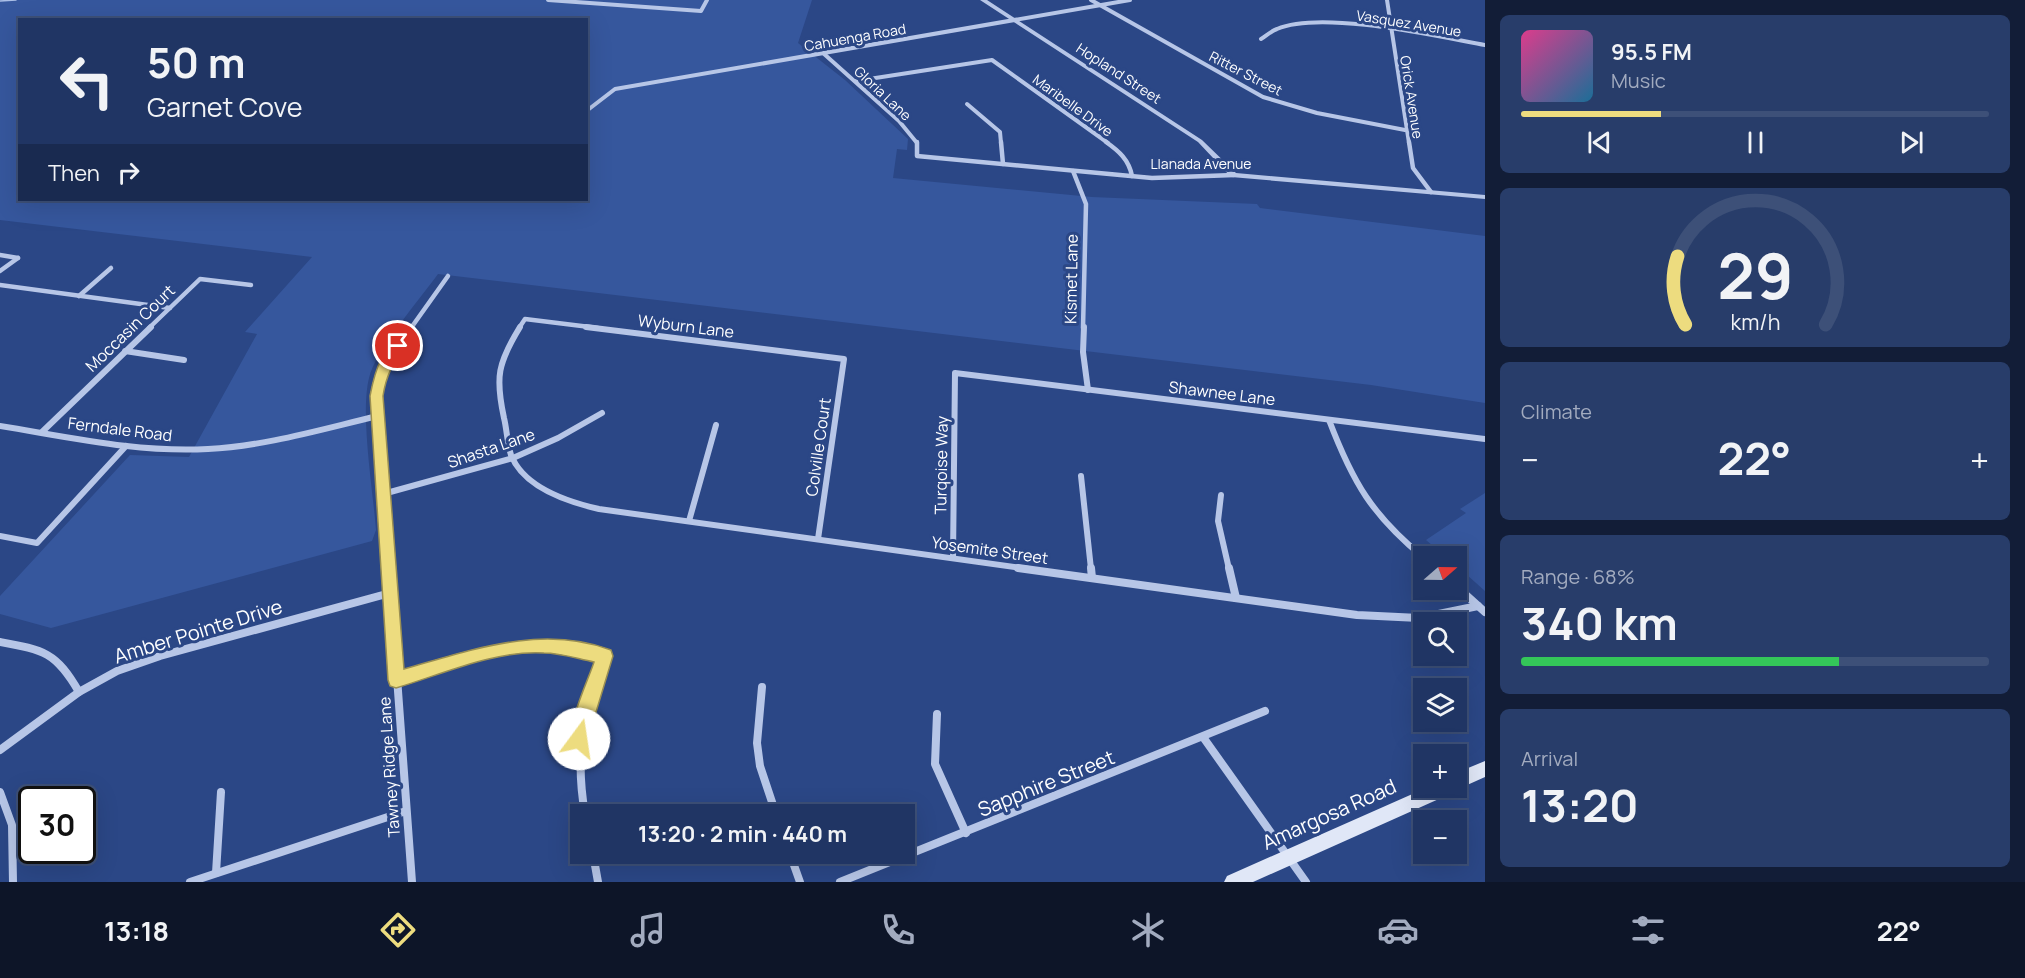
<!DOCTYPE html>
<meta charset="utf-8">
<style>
body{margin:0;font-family:Manrope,sans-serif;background:#283d6a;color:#f1f3f6;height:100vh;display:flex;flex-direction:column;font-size:22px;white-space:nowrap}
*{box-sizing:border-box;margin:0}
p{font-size:20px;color:#a2abbf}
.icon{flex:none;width:33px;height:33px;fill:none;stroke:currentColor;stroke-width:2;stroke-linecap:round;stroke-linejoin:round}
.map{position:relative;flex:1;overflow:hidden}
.side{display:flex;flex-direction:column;gap:15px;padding:15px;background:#121d37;width:540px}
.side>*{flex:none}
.guide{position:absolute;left:18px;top:18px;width:570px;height:183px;border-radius:0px;box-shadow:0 6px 24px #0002,0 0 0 2px #3d5078;background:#203564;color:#f1f3f6;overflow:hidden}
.needle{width:39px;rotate:70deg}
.fabs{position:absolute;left:1413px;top:546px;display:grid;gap:12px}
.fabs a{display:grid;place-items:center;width:54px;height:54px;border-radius:0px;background:#203564;box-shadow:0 6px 24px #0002,0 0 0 2px #3d5078;font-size:30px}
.speed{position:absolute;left:18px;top:786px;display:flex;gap:12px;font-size:30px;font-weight:700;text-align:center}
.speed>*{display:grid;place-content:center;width:78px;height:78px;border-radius:50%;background:#203564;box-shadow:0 6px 24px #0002,0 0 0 2px #3d5078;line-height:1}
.speed .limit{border:3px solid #111;border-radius:9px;background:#fff;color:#111}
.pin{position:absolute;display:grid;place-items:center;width:51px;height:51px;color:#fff;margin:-26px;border:3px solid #fff;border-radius:50%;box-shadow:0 2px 6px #0007}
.me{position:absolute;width:66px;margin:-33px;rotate:14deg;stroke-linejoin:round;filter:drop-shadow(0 0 4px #0008)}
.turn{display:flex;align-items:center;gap:21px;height:126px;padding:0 30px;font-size:27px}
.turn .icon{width:78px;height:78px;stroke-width:2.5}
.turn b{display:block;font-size:42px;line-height:51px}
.then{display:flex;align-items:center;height:57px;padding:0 30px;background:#0003;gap:12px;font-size:22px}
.big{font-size:45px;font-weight:700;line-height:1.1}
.side .widget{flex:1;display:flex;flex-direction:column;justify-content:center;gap:9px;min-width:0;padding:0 21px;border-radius:9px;background:#283d6a}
.side .dial{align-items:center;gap:0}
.dial svg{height:156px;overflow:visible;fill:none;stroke:#3d5078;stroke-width:7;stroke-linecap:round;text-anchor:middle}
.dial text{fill:#f1f3f6;stroke:none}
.song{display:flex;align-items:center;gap:18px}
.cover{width:72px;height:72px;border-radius:9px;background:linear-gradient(135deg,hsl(330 70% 55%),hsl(200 70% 35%))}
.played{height:6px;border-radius:3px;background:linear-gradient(90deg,#eddc7f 30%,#3d5078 30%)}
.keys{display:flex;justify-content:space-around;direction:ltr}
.heat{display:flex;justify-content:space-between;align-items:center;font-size:33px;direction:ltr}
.charge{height:9px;border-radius:4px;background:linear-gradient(90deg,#34c759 68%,#3d5078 0)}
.trip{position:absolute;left:570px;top:804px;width:345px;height:60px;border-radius:0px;background:#203564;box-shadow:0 6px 24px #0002,0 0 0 2px #3d5078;font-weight:700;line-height:60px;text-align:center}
.dock{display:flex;height:96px;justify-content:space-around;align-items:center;background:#0d1528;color:#a2abbf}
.dock .icon{width:42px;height:42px}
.dock .current{color:#eddc7f}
.dock b{font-size:27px;color:#f1f3f6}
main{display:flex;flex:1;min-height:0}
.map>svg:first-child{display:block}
.green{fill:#36579d;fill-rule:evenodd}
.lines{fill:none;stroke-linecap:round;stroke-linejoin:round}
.stream{stroke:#acc0e7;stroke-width:1.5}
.minor-far3{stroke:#b7c6e7;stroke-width:4}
.minor-far2{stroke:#b7c6e7;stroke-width:4.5}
.minor-far1{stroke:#b7c6e7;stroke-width:6}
.minor{stroke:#b7c6e7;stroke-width:8}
.tertiary{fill:#b7c6e7;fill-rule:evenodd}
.secondary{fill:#e0e7f7;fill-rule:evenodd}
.route{fill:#eddc7f;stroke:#9a8f53;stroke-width:1.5}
.labels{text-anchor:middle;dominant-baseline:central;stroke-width:6;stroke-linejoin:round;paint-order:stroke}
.far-street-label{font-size:14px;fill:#fff;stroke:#2b4786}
.street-label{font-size:16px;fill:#fff;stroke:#2b4786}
.near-street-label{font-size:20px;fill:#fff;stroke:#2b4786}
</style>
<main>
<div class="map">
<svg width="1485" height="882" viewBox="0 0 1485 882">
<rect width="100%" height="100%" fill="#2b4786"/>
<g class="green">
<path d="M0,0H812L798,43L845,80L908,139L907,150L897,149L893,178L1092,197L1257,204L1260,208L1485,236V403L1371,385L438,274C420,299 375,351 369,378C360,415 373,490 376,530L372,541L51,628L0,614V596L130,455L189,457L257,334L245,332L312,257L0,220ZM20,20H586V200H20Z"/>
<path d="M1485,493V591L1457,566L1456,556H1445L1426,540L1466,513L1460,509Z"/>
</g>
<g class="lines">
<path class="stream" d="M0,1L16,0"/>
<g class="minor-far3">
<path d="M548,0L701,11L707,0"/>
<path d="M1091,0L1263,97L1317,113L1405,130"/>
<path d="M1387,0L1409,143"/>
<path d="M1261,39C1266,36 1271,31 1277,29C1321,10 1436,36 1485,45"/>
<path d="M823,53L899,121L917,143"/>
<path d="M856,81L992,60L1108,143"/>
<path d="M967,104L1000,132L1001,143"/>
<path d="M589,109L615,89L1130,0"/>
</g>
<g class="minor-far2">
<path d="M917,142V156L1152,178L1234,175"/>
<path d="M1001,142L1003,164"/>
<path d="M1106,142C1119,151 1129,160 1132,176"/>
<path d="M1409,142L1413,168L1431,192"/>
<path d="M1073,171L1086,204L1083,328"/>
<path d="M0,255L18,258"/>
<path d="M0,271L18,258"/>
<path d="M0,285L170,308"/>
<path d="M79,296L111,268"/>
<path d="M149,328L200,279L251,285"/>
<path d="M411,328L448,276"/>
<path d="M519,328L525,319L598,328"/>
</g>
<g class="minor-far1">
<path d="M520,327C498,363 495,377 504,418C507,430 507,443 511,455C524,488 568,502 599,509L1029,569"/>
<path d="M586,327L844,359L818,539"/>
<path d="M1084,327L1083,352L1088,390"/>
<path d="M125,351L184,360"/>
<path d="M1329,420C1353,483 1372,515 1424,558"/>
<path d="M0,426C69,437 138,453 208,449C266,446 322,429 378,416"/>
<path d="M42,432L151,327"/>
<path d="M1081,476L1091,569"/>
<path d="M383,494L513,458L558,438L602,413"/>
<path d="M1221,495L1218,521L1229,569"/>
<path d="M689,521L716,425"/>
<path d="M0,536L37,543L126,446"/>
<path d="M953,558L955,373L1485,439"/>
<path d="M389,569L376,396L386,364L412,327"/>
</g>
<g class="minor">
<path d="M389,568L412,882"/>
<path d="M1018,568L1357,615L1419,618L1478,606"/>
<path d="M1091,568L1092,578"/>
<path d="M1229,568L1236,598"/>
<path d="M1456,586L1485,612"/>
<path d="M0,642C44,650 56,652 79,692"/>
<path d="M396,680C444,665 494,642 545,645C565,646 585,652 605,656C584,716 574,750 585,814"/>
<path d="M762,687L757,743L760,766L776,814"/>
<path d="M937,714L935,764L966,833"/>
<path d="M1203,737L1306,882"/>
<path d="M0,750L79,692L117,671L160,656L390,593"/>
<path d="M0,792L12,825L13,882"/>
<path d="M593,854L598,882"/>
<path d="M790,854L800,882"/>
<path d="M216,873L221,792"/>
<path d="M190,882L406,811"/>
<path d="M840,882L1265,711"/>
</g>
<path class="tertiary" d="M980,0H987L1202,140L1236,173L1485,195V199L1231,177L1198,142Z"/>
<path class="secondary" d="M1485,761V777L1456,790L1452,789L1450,794L1253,882H1224L1227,876L1426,788H1456V773Z"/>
</g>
<path class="route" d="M398,342L404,346C393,363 386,376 383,396L404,669C472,650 541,624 611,650L613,656L586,745L579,748L573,745C565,727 588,681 594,662C578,659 561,653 544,653C495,650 443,674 396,688L390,686L388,680L370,396C373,380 380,348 398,342Z"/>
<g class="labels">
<g class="far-street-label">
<text transform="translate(1409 23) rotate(9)">Vasquez Avenue</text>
<text transform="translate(855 37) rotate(-10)">Cahuenga Road</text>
<text transform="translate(1119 73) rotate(33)">Hopland Street</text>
<text transform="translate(1246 73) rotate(27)">Ritter Street</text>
<text transform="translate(883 93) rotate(43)">Gloria Lane</text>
<text transform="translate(1412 97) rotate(81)">Orick Avenue</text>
<text transform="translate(1073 105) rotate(36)">Maribelle Drive</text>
<text x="1201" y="163">Llanada Avenue</text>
</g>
<g class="street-label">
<text transform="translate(1071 279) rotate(-89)">Kismet Lane</text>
<text transform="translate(686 326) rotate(7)">Wyburn Lane</text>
<text transform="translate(130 328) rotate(-44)">Moccasin Court</text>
<text transform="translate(1222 393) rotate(7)">Shawnee Lane</text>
<text transform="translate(120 429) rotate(7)">Ferndale Road</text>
<text transform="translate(818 447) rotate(-82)">Colville Court</text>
<text transform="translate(491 448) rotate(-19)">Shasta Lane</text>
<text transform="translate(941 465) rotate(-89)">Turqoise Way</text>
<text transform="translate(990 550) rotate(8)">Yosemite Street</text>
<text transform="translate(389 767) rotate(-94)">Tawney Ridge Lane</text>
</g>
<g class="near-street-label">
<text transform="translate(198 631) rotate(-17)">Amber Pointe Drive</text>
<text transform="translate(1046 783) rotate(-22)">Sapphire Street</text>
<text transform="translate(1329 814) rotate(-24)">Amargosa Road</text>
</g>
</g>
</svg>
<div class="fabs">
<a><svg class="needle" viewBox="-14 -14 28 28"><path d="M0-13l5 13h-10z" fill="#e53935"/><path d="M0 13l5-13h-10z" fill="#a2abbf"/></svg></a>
<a><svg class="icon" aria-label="search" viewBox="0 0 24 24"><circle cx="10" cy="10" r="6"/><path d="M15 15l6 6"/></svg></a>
<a><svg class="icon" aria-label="layers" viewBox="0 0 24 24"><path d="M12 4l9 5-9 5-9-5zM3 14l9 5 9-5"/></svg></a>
<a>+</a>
<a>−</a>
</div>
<div class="speed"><div class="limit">30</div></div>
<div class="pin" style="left:398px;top:346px;background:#d93025"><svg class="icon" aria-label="arrive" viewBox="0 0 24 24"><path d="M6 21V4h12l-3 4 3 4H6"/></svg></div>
<svg class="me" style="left:579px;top:739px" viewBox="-20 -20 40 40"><circle r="19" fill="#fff"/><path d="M0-13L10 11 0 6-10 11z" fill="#eddc7f"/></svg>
<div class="trip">13:20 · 2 min · 440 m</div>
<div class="guide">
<div class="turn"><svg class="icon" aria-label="left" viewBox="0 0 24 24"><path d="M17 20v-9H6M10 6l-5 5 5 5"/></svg><div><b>50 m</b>Garnet Cove</div></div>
<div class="then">Then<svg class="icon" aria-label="right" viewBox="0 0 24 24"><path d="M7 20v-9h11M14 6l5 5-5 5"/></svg></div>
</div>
</div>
<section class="side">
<div class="widget">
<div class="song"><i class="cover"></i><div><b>95.5 FM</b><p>Music</p></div></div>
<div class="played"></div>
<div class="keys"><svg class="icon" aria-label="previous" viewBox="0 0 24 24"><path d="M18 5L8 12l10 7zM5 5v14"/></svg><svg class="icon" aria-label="pause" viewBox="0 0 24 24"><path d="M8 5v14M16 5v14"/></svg><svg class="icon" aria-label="next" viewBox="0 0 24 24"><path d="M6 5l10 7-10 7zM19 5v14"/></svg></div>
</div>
<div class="widget dial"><svg viewBox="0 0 100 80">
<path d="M14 69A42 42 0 1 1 86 69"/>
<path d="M14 69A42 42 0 0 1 10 34" stroke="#eddc7f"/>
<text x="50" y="56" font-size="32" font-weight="700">29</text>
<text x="50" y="72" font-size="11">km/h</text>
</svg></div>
<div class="widget"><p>Climate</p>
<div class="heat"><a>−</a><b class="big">22°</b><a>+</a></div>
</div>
<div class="widget"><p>Range · 68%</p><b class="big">340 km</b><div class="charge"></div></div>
<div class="widget"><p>Arrival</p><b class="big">13:20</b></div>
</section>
</main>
<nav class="dock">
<b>13:18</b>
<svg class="icon current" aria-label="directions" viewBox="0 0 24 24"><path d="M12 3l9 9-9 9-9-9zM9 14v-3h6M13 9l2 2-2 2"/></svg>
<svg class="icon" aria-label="music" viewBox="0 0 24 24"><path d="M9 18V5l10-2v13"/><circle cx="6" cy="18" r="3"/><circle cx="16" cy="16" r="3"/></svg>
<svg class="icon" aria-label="phone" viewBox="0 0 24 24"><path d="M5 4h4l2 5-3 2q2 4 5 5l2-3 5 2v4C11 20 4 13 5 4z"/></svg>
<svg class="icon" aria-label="climate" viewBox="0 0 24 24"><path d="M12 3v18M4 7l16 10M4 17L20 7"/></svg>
<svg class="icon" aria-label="car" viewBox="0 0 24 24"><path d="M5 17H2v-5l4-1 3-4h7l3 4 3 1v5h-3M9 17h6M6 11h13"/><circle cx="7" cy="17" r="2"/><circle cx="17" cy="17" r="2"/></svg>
<svg class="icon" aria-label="filters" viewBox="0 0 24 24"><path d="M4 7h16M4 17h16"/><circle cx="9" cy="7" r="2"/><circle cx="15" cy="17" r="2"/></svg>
<b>22°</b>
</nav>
